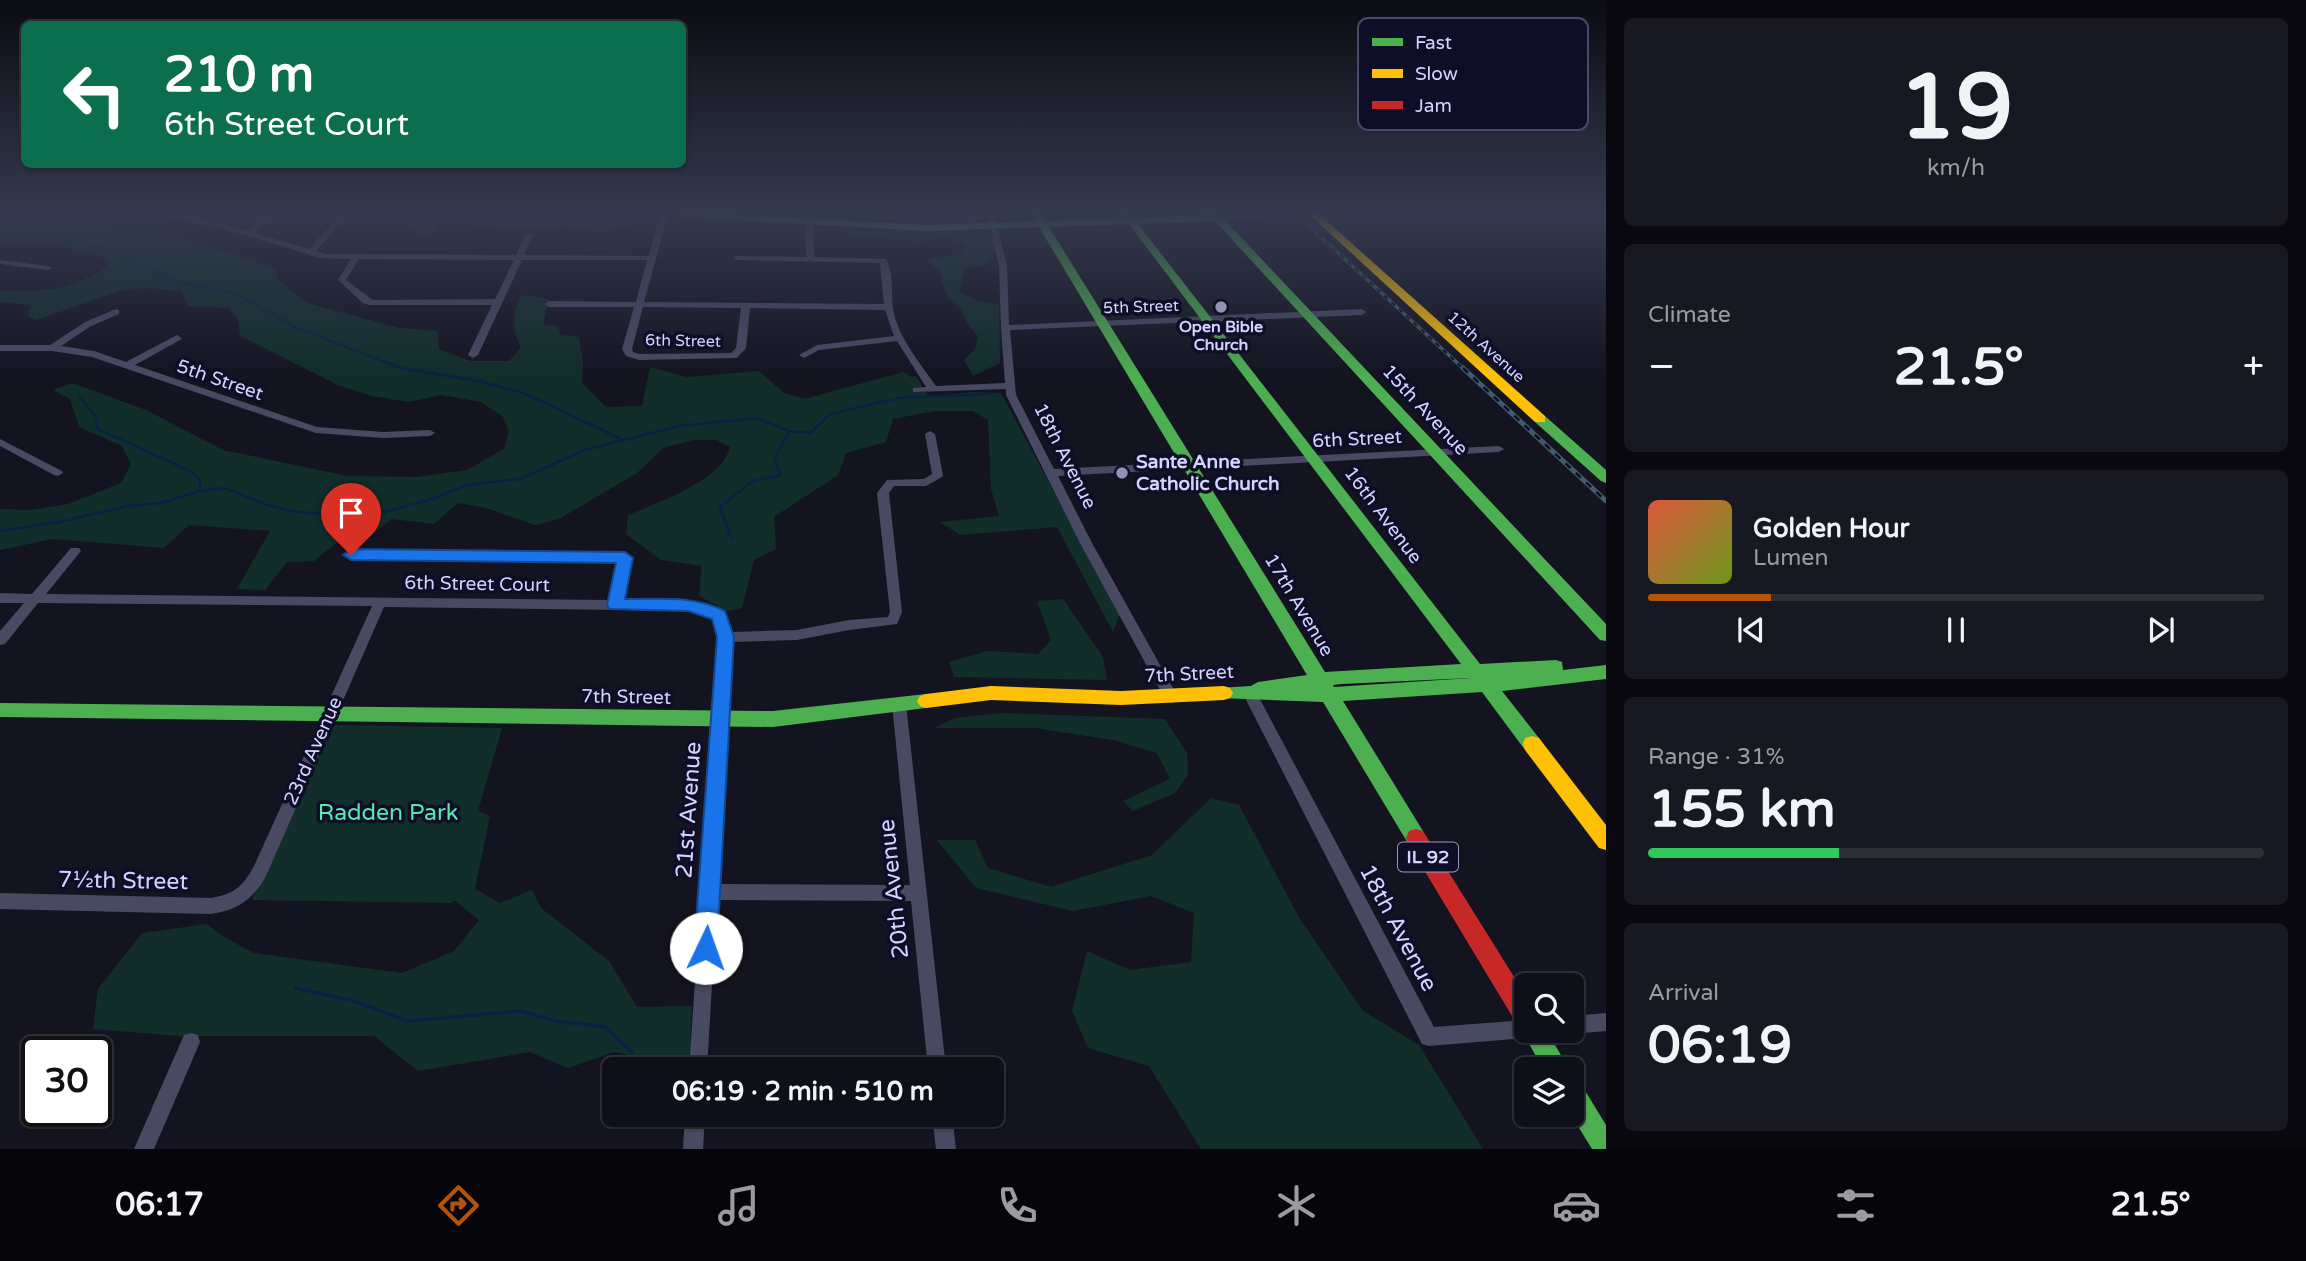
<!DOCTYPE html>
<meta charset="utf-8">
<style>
body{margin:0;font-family:"Varela Round",sans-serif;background:#181822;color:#f1f3f6;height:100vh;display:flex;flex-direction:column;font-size:26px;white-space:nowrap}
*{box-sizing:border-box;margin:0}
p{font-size:23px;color:#9b9ca2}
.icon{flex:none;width:38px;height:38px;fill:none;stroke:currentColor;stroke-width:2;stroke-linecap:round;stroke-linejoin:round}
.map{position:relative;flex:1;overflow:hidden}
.sheet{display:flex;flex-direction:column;gap:18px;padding:18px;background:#08080e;width:700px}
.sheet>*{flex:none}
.guide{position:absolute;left:21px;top:21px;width:665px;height:147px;border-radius:10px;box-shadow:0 2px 5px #0004,0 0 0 2px #2f2f38;background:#0b6e4f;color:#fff;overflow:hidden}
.fabs{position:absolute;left:1514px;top:973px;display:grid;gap:14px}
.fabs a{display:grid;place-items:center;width:70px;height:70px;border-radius:10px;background:#0f0f19;box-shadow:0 2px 5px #0004,0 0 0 2px #2f2f38;font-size:35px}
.speed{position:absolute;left:21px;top:1036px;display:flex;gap:14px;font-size:35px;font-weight:700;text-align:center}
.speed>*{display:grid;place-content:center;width:91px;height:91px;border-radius:50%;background:#0f0f19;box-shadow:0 2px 5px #0004,0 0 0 2px #2f2f38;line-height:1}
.speed .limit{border:4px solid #111;border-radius:10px;background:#fff;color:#111}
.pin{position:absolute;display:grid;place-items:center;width:60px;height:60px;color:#fff;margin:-72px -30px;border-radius:50% 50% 50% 0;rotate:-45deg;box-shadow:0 0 7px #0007}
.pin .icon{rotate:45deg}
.me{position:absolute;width:77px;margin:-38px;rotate:3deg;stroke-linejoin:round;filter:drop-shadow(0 0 5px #0008)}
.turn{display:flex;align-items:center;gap:24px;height:147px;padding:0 28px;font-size:32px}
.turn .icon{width:91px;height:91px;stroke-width:2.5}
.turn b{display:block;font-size:49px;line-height:60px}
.big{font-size:52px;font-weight:700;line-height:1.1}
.sheet .widget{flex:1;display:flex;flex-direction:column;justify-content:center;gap:10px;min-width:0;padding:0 24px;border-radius:10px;background:#181822}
.sheet .dial{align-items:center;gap:0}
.dial b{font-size:91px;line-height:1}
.song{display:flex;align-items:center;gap:21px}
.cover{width:84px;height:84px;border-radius:10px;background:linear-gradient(135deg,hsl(10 70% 55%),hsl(80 70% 35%))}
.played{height:7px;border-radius:4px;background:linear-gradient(90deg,#b45309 20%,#2f2f38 20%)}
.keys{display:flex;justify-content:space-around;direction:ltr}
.heat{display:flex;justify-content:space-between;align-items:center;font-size:38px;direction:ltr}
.charge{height:10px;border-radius:5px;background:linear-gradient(90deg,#34c759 31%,#2f2f38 0)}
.trip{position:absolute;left:602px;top:1057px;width:402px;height:70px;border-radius:10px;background:#0f0f19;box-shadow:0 2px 5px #0004,0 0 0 2px #2f2f38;font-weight:700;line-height:70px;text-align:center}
.tabs{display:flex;height:112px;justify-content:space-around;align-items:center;background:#06060a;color:#9b9ca2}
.tabs .icon{width:49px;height:49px}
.tabs .on{color:#b45309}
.tabs b{font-size:32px;color:#f1f3f6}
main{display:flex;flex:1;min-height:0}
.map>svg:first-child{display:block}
.green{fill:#112e2b}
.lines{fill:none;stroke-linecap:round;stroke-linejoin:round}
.stream-far2{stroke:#072344;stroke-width:2}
.stream-far1{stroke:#072344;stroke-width:2.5}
.stream{stroke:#072344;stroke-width:3.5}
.street{fill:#484a62;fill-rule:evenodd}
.fast{fill:#4caf50;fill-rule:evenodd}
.slow{fill:#ffc107;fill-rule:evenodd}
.jam{fill:#c62828;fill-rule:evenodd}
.rail-far1-casing{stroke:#405b6b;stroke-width:3.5}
.rail-casing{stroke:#405b6b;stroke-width:5}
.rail-far1{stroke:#0f0e27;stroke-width:2;stroke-dasharray:5;stroke-linecap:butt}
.rail{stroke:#0f0e27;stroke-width:2.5;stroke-dasharray:7;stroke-linecap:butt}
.route{fill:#1a73e8;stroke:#114b97;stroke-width:2}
.poi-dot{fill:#9191b1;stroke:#0f0e27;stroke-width:2.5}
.labels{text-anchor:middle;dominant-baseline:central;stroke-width:7;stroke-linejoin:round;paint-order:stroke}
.far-street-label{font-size:16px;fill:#d4d4ff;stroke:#0f0e27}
.far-poi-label{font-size:16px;font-weight:bold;fill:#d4d4ff;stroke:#0f0e27}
.shield{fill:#0f0e27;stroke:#9999be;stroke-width:2}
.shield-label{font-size:18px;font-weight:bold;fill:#d4d4ff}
.street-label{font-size:19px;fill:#d4d4ff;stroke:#0f0e27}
.poi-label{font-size:19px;font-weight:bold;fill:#d4d4ff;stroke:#0f0e27;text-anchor:start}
.near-street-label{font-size:23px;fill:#d4d4ff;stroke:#0f0e27}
.near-park-label{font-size:23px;fill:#57e8b3;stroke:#0f0e27}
.key{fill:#0f0e27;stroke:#4a4968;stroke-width:2}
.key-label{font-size:19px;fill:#d4d4ff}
</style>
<main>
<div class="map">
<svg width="1606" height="1149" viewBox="0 0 1606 1149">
<rect width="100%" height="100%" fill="#141421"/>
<g class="green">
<path d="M421,214L433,219L439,232L421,236L401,221Z"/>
<path d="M464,214H608L649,217L650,220L603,231L562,227L529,231L457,223Z"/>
<path d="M945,214H985L986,219L974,223L837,219L840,215Z"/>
<path d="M0,215L181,238L276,268L278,280L307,303L399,328L437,331L439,349L471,361H509L521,347C511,329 512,312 522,295L549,299L543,325L558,326L560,334L579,337L583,361L582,383L606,407L642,406L650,367L686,377L759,371L784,393L805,399L903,372L911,377L916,376L929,397L972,392L1001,393L1120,615L1113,632L1057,527L960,535L940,522L999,516L991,489L988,420L973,411H935L893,419L886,442L846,453L838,475L774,517L776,549L754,560L742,608L727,611L699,596L702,566L661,560L626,534L628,515C657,503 723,480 730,447L716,440H694L663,448L637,473L559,519L535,525L486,508L458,503L434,524L391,519L371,536L339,541L314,561L287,562L265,590L237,589L270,531L189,525L164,548L53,539L0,550V509L30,510L68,504L121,483L131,464L122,446L79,427L70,399L53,390L72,383L146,410L223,450L348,476L417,477L467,470L504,449L509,431L502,416L481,402L441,395L409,402L372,396L340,386L240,336L238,320L229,308L187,306L182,292L153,288L126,289L36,320L28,316L31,305L0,302V290C49,291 64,292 108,267L107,258C72,246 37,242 0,243Z"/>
<path d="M823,230L992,232L999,246L983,267H965L960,292L976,300L999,304L1000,363L973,376L964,360L975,349L978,336L968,325L960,308L947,297L939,270L926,260L963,253L964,244L949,238L921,241L858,237L850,233Z"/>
<path d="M1063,599L1103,657L1107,680L954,677L949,662L988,651L1038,654L1051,640L1037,601Z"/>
<path d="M1001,713L1165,719L1187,753L1188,775L1175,793L1133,811L1123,801L1170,779L1157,753L1113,740L1035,728H934L955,718Z"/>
<path d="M335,725L502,728L478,811L490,816L475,889L500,903L532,890L541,908L609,961L637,1007L692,1006L689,1068L614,1052L568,1068L530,1052L418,1071L374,1036H179L93,1029L98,989L142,933L207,924L222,936L254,953L402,973L454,951L479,920L454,900L452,903L252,900L331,728Z"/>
<path d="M1211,798L1239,805L1300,919L1363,1011L1419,1045L1483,1149H1201L1149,1066L1088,1048L1072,1011L1087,951L1130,970L1191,962L1194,913L1151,896L1073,911L976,888L937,840H975L988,868L1051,887L1152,855Z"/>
</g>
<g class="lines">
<g class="stream-far2">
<path d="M497,214L523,219L598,224L632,217"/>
<path d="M0,227L106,249L176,281L234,293L297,328L406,370"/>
</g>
<g class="stream-far1">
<path d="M402,368L478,381L524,393L621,439"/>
<path d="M79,397L95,415L98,429L190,471L200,480V491"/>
<path d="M0,531L59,522L128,506L161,503L200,491L225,488L270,506L296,512L351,515L379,513L433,499L466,485L520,479L585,450L679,426L757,418L789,431L811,433L830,414L899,398L993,394"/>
<path d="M732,540L720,507L754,480L780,476L775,458L789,431"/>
</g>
<path class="stream" d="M296,988L353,1001L408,1021L521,1011L556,1021L605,1027L632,1052"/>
<g class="street">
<path d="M149,214C182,212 217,222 248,231L267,214H275L255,233L309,249L341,214H349L316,251L326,254L516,255L525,235L529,233L533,235L524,255L649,256L660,214H668L644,302L884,304L880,263L737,260L733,258L737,256L806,257L805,214H813L814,257L886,259C895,276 890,296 894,314C901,341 920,363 936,386L1005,383L1001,328L999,266L986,214H994L1007,266L1009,325L1362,309L1366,312L1362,315L1010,330L1016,395L1054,469L1499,446L1504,449L1499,452L1058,476L1092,543L1178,697L1176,701L1171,703L1166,701L1080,543L1006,395V389L913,392V388L926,387L897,341L819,350L804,358L799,355L817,345L894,336L885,310L750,308L746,348L737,358L639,360L626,356L622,349L634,307H549L545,304L549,301L636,302L647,260H522L478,355L473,358L468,355L492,305H369L363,303L338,280L351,259C337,258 316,260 305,253L217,227ZM359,259L514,260L495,299L373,300L346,280ZM643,307L741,308L736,348L731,353L640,354L633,352L632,349Z"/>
<path d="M1267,214V218H1264L1218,220L1214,218L1218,216Z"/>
<path d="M0,260L48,266L52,268L48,270L0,264Z"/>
<path d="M116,309L119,310V314L91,326L61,346L94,351L126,362L177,335L182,338L180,340L135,365L317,427L383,432L430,430L435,433L430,436L383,438L316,433L92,357L52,351H0V345H50L85,322Z"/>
<path d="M930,431L935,434L943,475L942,477L926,486H894L889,493L902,612L897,624L849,630L797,640L732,642L718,884L910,885L892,704L894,700L899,698L904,700L906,704L946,1069H928L911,901L717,900L707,1069H689L719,632L714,618L701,611L384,607L266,876C253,900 237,910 211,914L0,909V893L211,898C235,894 243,886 254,866L372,606L38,603L5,644L0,645V631L24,603H0V593L32,594L71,548H79L81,551L46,594L611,600L618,562L351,559L345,555L351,551L625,554L631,558L623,600H688L707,604L724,612L732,632L797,630L849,620L888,617L890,612L877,493L887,480L924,479L932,474L925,434Z"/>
<path d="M0,439L62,471L63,473L58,476L54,475L0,446Z"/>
<path d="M1249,686L1254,688L1434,1027L1526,1020V1031H1534L1532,1035L1526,1038L1429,1046L1422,1044L1242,692L1244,688Z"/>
<path d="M1606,1013V1031L1572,1034L1566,1031H1572V1016Z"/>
<path d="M191,1033L198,1035L200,1042L154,1149H134L184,1035Z"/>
<path d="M685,1115H705L703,1149H683Z"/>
<path d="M932,1115H952L956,1149H936Z"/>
</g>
<g class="fast">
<path d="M673,214H724L927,225L1036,221L1031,214H1041L1045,221L1124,218L1121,214H1131L1134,218L1219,214L1606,624V641L1600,640L1215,221L1138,224L1480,664L1556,660L1562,662L1563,670L1606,665V679L1502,691L1539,738L1541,744L1539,750L1532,752L1525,750L1482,692L1343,701L1423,831L1426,838L1423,845L1416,847L1409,845L1323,702L1218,698L1215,693L1218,688L1251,686L1258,682L1307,675L1039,227L927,231L678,217ZM1129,224L1461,664L1325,672L1049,227ZM1471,678L1334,687L1333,685L1341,684Z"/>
<path d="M1540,415L1545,416L1606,470V483L1601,481L1535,422V416Z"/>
<path d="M926,694L932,696L935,701L932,706L926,708L773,727L0,717V703L773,711Z"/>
<path d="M1526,1023V1031H1547L1569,1069H1543L1522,1031Z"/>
<path d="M1572,1081L1581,1084L1606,1125V1149H1592L1571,1115Z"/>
</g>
<g class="slow">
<path d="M1309,214H1319L1545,416V422H1535Z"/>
<path d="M991,686L1121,691L1224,686L1230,688L1233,693L1230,698L1224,700L1121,705L991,700L926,708L920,706L917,701L920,696L926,694Z"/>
<path d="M1532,736L1539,738L1606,825V850L1599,848L1525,750L1523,744L1525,738Z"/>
</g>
<path class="jam" d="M1416,829L1423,831L1526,996V1030L1518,1026L1409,845L1406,838L1409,831Z"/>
<g class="rail-far1-casing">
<path id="rail-far1" d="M1296,214L1465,370"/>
</g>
<g class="rail-casing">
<path id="rail" d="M1463,368L1606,501"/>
</g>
<use href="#rail-far1" class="rail-far1"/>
<use href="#rail" class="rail"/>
</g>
<linearGradient id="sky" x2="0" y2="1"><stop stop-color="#0b0b12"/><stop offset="0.57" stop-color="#343a4e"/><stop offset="1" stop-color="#343a4e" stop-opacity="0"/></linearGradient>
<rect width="1606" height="375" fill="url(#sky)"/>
<path class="route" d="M351,549L625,552L633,558L625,599C660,599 693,595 725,611L734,637L717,948L714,956L706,959L698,956L694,948L717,637L712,619L688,611L610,609L607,605L616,563L351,560L343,555Z"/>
<g class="poi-dot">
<circle cx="1221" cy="307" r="7"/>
<circle cx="1122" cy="473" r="7"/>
</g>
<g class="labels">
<g class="far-street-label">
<text transform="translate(1141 307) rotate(-2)">5th Street</text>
<text transform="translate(683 341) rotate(1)">6th Street</text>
<text transform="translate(1486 347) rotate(42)">12th Avenue</text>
</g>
<g class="far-poi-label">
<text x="1221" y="327">Open Bible<tspan x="1221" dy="18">Church</tspan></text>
</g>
<rect class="shield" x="1398" y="842.5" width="60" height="29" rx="5"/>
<g class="shield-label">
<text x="1428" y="857">IL 92</text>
</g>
<g class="street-label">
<text transform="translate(220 380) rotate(19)">5th Street</text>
<text transform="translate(1425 410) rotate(47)">15th Avenue</text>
<text transform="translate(1357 439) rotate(-3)">6th Street</text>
<text transform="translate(1065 456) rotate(63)">18th Avenue</text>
<text transform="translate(1383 515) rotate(53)">16th Avenue</text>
<text transform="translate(477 584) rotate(1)">6th Street Court</text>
<text transform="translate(1299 605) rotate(59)">17th Avenue</text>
<text transform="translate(1189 674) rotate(-3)">7th Street</text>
<text transform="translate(626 697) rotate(1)">7th Street</text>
<text transform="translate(313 751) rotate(-66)">23rd Avenue</text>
</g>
<g class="poi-label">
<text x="1136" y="462">Sante Anne<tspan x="1136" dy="22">Catholic Church</tspan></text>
</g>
<g class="near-street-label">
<text transform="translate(689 810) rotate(-86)">21st Avenue</text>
<text transform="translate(123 881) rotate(1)">7½th Street</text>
<text transform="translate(894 889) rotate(-96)">20th Avenue</text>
<text transform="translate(1398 928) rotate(62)">18th Avenue</text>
</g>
<g class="near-park-label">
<text x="388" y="813">Radden Park</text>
</g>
</g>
<rect x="1358" y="18" width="230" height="112" rx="10" class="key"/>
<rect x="1372" y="38" width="31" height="8" fill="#4caf50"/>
<rect x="1372" y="69" width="31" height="9" fill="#ffc107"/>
<rect x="1372" y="101" width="31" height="8" fill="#c62828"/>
<g class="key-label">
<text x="1415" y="49">Fast</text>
<text x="1415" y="80">Slow</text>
<text x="1415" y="112">Jam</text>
</g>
</svg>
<div class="fabs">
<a><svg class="icon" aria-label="search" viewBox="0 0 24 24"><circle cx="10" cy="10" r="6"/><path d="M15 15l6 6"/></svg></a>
<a><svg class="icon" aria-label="layers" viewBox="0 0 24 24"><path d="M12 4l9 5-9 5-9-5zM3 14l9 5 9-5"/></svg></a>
</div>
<div class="speed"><div class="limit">30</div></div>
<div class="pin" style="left:351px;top:555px;background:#d93025"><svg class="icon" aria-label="arrive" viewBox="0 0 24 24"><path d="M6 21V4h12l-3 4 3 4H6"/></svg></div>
<svg class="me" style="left:706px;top:948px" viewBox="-20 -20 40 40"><circle r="19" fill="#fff"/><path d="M0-13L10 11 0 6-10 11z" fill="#1a73e8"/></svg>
<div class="trip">06:19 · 2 min · 510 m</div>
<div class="guide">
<div class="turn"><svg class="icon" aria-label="left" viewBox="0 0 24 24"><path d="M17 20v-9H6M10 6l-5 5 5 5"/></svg><div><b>210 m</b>6th Street Court</div></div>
</div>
</div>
<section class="sheet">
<div class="widget dial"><b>19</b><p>km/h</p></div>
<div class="widget"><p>Climate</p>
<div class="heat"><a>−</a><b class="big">21.5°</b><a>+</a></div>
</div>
<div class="widget">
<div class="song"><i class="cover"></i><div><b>Golden Hour</b><p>Lumen</p></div></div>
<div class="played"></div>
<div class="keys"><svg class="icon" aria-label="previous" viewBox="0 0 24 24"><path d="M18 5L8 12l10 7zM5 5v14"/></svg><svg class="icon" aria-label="pause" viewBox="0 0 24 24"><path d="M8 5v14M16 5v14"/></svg><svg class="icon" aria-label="next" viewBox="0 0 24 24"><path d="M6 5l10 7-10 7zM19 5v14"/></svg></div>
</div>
<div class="widget"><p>Range · 31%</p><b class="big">155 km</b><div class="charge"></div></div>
<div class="widget"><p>Arrival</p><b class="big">06:19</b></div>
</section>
</main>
<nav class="tabs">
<b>06:17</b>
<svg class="icon on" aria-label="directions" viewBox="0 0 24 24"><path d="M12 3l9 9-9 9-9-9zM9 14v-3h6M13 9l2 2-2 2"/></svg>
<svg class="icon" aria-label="music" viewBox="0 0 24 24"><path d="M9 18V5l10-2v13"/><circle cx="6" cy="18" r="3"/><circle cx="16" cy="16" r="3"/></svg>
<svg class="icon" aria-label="phone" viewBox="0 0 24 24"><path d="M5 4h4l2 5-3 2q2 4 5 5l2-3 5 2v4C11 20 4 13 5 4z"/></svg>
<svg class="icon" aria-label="climate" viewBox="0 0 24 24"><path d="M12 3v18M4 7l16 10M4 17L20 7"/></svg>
<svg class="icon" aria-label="car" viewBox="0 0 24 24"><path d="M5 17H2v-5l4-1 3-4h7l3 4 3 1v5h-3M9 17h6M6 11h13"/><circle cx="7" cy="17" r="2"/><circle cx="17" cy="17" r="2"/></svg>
<svg class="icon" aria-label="filters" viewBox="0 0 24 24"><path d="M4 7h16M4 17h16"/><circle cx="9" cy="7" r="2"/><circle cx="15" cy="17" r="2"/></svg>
<b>21.5°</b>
</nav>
